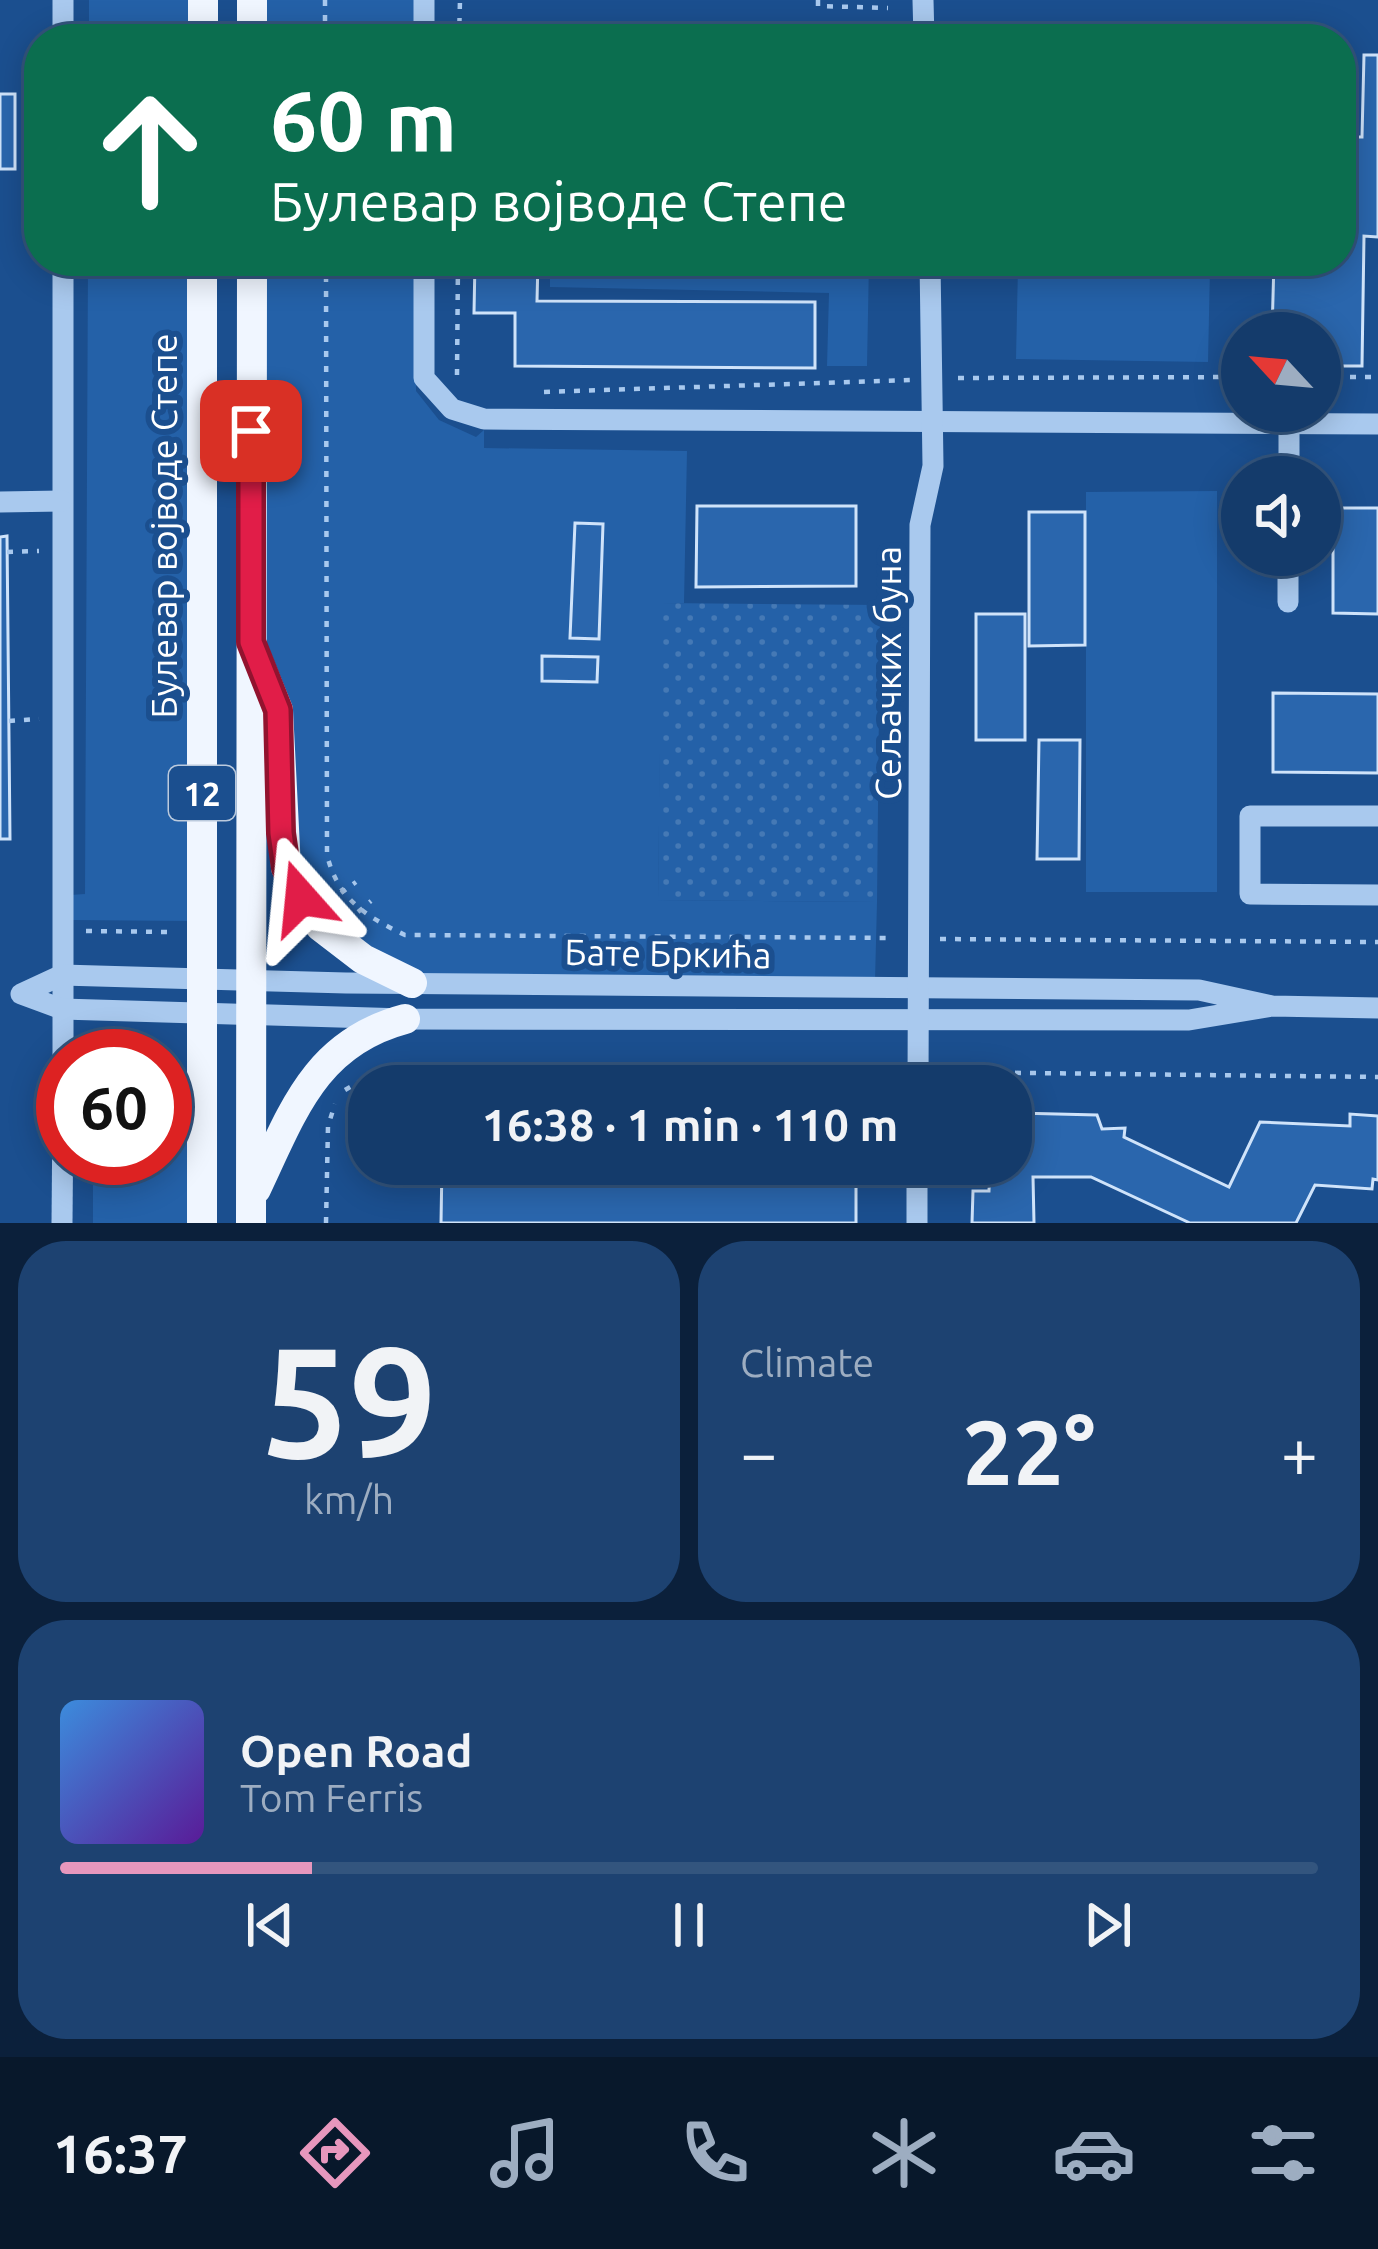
<!DOCTYPE html>
<meta charset="utf-8">
<style>
body{margin:0;font-family:Ubuntu,sans-serif;background:#1d4271;color:#f1f3f6;height:100vh;display:flex;flex-direction:column;font-size:45px;white-space:nowrap}
*{box-sizing:border-box;margin:0}
p{font-size:39px;color:#9dadc1}
.icon{flex:none;width:66px;height:66px;fill:none;stroke:currentColor;stroke-width:2;stroke-linecap:round;stroke-linejoin:round}
.map{position:relative;height:1223px;overflow:hidden}
.drawer{display:flex;flex-direction:column;gap:18px;padding:18px;background:#0b203b;flex:1}
.drawer>*{flex:none}
.top-card{position:absolute;left:24px;top:24px;width:1332px;height:252px;border-radius:48px;box-shadow:0 6px 30px #0003,0 0 0 3px #33557e;background:#0b6e4f;color:#fff;overflow:hidden}
.needle{width:78px;rotate:296deg}
.buttons{position:absolute;left:1221px;top:312px;display:grid;gap:24px}
.buttons a{display:grid;place-items:center;width:120px;height:120px;border-radius:50%;background:#143b6b;box-shadow:0 6px 30px #0003,0 0 0 3px #33557e;font-size:60px}
.speed{position:absolute;left:36px;top:1029px;display:flex;gap:24px;font-size:60px;font-weight:700;text-align:center}
.speed>*{display:grid;place-content:center;width:156px;height:156px;border-radius:50%;background:#143b6b;box-shadow:0 6px 30px #0003,0 0 0 3px #33557e;line-height:1}
.speed .limit{border:18px solid #d22;background:#fff;color:#111}
.pin{position:absolute;display:grid;place-items:center;width:102px;height:102px;color:#fff;margin:-51px;border-radius:24px;box-shadow:0 6px 18px #0006}
.me{position:absolute;width:132px;margin:-66px;rotate:342deg;stroke-linejoin:round;filter:drop-shadow(0 0 9px #0008)}
.turn{display:flex;align-items:center;gap:42px;height:252px;padding:0 48px;font-size:54px}
.turn .icon{width:156px;height:156px;stroke-width:2.5}
.turn b{display:block;font-size:84px;line-height:102px}
.big{font-size:90px;font-weight:700;line-height:1.1}
.drawer .card{flex:1;display:flex;flex-direction:column;justify-content:center;gap:18px;min-width:0;padding:0 42px;border-radius:48px;background:#1d4271}
.drawer .dial{align-items:center;gap:0}
.dial b{font-size:156px;line-height:1}
.song{display:flex;align-items:center;gap:36px}
.cover{width:144px;height:144px;border-radius:18px;background:linear-gradient(135deg,hsl(210 70% 55%),hsl(270 70% 35%))}
.played{height:12px;border-radius:6px;background:linear-gradient(90deg,#e797bd 20%,#33557e 20%)}
.keys{display:flex;justify-content:space-around;direction:ltr}
.heat{display:flex;justify-content:space-between;align-items:center;font-size:66px;direction:ltr}
.drawer .tiles{flex:1;display:grid;gap:18px;grid-template-columns:1fr 1fr}
.card:last-child{grid-column:span 2}
.trip{position:absolute;left:348px;top:1065px;width:684px;height:120px;border-radius:48px;background:#143b6b;box-shadow:0 6px 30px #0003,0 0 0 3px #33557e;font-weight:700;line-height:120px;text-align:center}
.dock{display:flex;height:192px;justify-content:space-around;align-items:center;background:#08182b;color:#9dadc1}
.dock .icon{width:84px;height:84px}
.dock .active{color:#e797bd}
.dock b{font-size:54px;color:#f1f3f6}
.map>svg:first-child{display:block}
.grass{fill:#2461a8}
.park{fill:url(#park-dots)}
.building{fill:#2a66ad;stroke:#cfe3fa;stroke-width:3}
.lines{fill:none;stroke-linecap:round;stroke-linejoin:round}
.path{stroke:#a9c9ee;stroke-width:4.5;stroke-dasharray:6 9;stroke-linecap:butt}
.minor{stroke:#a9c9ee;stroke-width:21}
.major{stroke:#f0f6ff;stroke-width:30}
.route-casing{stroke:#92132f;stroke-width:30}
.route{stroke:#e11d48;stroke-width:21}
.labels{text-anchor:middle;dominant-baseline:central;stroke-width:12;stroke-linejoin:round;paint-order:stroke}
.shield{fill:#1b4f8f;stroke:#bbcadd;stroke-width:3}
.shield-label{font-size:33px;font-weight:bold;fill:#fff}
.street-label{font-size:36px;fill:#fff;stroke:#1b4f8f}
</style>
<div class="map">
<svg width="1378" height="1223" viewBox="0 0 1378 1223">
<defs>
<pattern id="park-dots" width="8" height="8" patternUnits="userSpaceOnUse" patternTransform="scale(3)"><rect width="8" height="8" fill="#2461a8"/><path d="M2 2h.1M6 6h.1" fill="none" stroke="#4579b5" stroke-width="1.8" stroke-linecap="round"/></pattern>
</defs>
<rect width="100%" height="100%" fill="#1b4f8f"/>
<g class="grass">
<rect x="89" y="0" width="105" height="39"/>
<rect x="262" y="0" width="154" height="39"/>
<path d="M88,261H195V921L71,920L70,895L85,894Z"/>
<path d="M261,261H416V391L439,420L476,437L484,430V448L687,451L684,603H662L658,900L877,902L875,981L413,975L336,924L310,890L296,850L260,636Z"/>
<path d="M550,261H869L867,366H827L829,293L550,287Z"/>
<path d="M1018,265L1210,268L1208,362L1016,359Z"/>
<path d="M1217,491V892H1086V492Z"/>
<path d="M165,1079H193V1223H93V1158H165Z"/>
</g>
<path class="park" d="M661,603L880,605L877,902L658,900Z"/>
<g class="building">
<path d="M1001,27L1302,33V39H1001Z"/>
<path d="M514,36L816,37V39H514Z"/>
<path d="M1364,55H1378V237L1364,236L1362,366H1320V333H1272L1274,261H1341V137H1362Z"/>
<rect x="0" y="94" width="15" height="75"/>
<path d="M475,261H538L537,301L815,302V368L515,366V313H474Z"/>
<path d="M697,506H856V586L696,587Z"/>
<path d="M1333,508H1378V614L1333,613Z"/>
<path d="M1029,512H1085V645L1029,646Z"/>
<path d="M575,523L603,524L599,639L570,638Z"/>
<path d="M7,536L10,839H0V537Z"/>
<rect x="976" y="614" width="49" height="126"/>
<path d="M542,656L598,657L597,682L542,681Z"/>
<path d="M1273,693L1378,694V773L1273,772Z"/>
<path d="M1039,740H1080L1079,859H1037Z"/>
<path d="M1011,1113L1097,1115L1102,1129L1125,1128L1124,1137L1229,1187L1260,1122L1350,1126V1114L1378,1116V1180L1373,1179L1372,1189L1315,1185L1296,1223H1190L1091,1177H1033L1034,1223H972L973,1191H989L990,1164H1011Z"/>
<path d="M442,1164H856V1223H441Z"/>
</g>
<g class="lines">
<g class="path">
<path d="M325,0V39"/>
<path d="M818,0V6L888,8"/>
<path d="M459,39L460,0"/>
<path d="M326,261L327,855C338,899 365,916 405,935L893,938"/>
<path d="M457,375L458,261"/>
<path d="M1320,377H1378"/>
<path d="M958,378L1242,377"/>
<path d="M544,392L910,380"/>
<path d="M7,552L39,551"/>
<path d="M9,721L39,719"/>
<path d="M341,893L356,882"/>
<path d="M358,912L371,901"/>
<path d="M86,931L170,932"/>
<path d="M940,939L1378,942"/>
<path d="M165,1068H167"/>
<path d="M940,1072L1378,1077"/>
<path d="M345,1090L379,1070L892,1071"/>
<path d="M326,1223L328,1126L335,1104"/>
</g>
<g class="minor">
<path d="M63,0V39"/>
<path d="M923,0L924,39"/>
<path d="M424,39V0"/>
<path d="M63,261V1105"/>
<path d="M424,261V378L452,409L484,419L1378,424"/>
<path d="M1289,424V477"/>
<path d="M0,502L62,501"/>
<path d="M1288,602V555"/>
<path d="M1378,816H1250V894L1378,895"/>
<path d="M1272,1006L1199,990L346,983L62,975L21,994L62,1009L405,1019L1189,1020L1272,1006L1378,1008"/>
<path d="M918,1086L920,525L933,466L930,261"/>
<path d="M62,1223L63,1106"/>
<path d="M917,1223V1164"/>
</g>
<g class="major">
<path d="M203,39V0"/>
<path d="M252,39V0"/>
<path d="M257,659L278,710L286,868L320,926L363,959L412,983"/>
<path d="M256,1189C293,1111 315,1043 405,1019"/>
<path d="M202,1223V261"/>
<path d="M251,1223L252,261"/>
</g>
</g>
<g class="lines">
<g class="route-casing">
<path id="route" d="M251,431V642L278,710L281,833L286,868L301,898"/>
</g>
<use href="#route" class="route"/>
</g>
<g class="labels">
<rect class="shield" x="169" y="766" width="66" height="54" rx="9"/>
<g class="shield-label">
<text x="202" y="793">12</text>
</g>
<g class="street-label">
<text transform="translate(163 526) rotate(-90)">Булевар војводе Степе</text>
<text transform="translate(887 673) rotate(-90)">Сељачких буна</text>
<text transform="translate(668 953) rotate(1)">Бате Бркића</text>
</g>
</g>
</svg>
<div class="buttons">
<a><svg class="needle" viewBox="-14 -14 28 28"><path d="M0-13l5 13h-10z" fill="#e53935"/><path d="M0 13l5-13h-10z" fill="#9dadc1"/></svg></a>
<a><svg class="icon" aria-label="sound" viewBox="0 0 24 24"><path d="M4 9h4l5-4v14l-5-4H4zM17 9q2 3 0 6"/></svg></a>
</div>
<div class="speed"><div class="limit">60</div></div>
<div class="pin" style="left:251px;top:431px;background:#d93025"><svg class="icon" aria-label="arrive" viewBox="0 0 24 24"><path d="M6 21V4h12l-3 4 3 4H6"/></svg></div>
<svg class="me" style="left:301px;top:898px" viewBox="-20 -20 40 40"><path d="M0-17L14 15 0 8-14 15z" fill="#e11d48" stroke="#fff" stroke-width="4"/></svg>
<div class="trip">16:38 · 1 min · 110 m</div>
<div class="top-card">
<div class="turn"><svg class="icon" aria-label="ahead" viewBox="0 0 24 24"><path d="M12 20V5M6 11l6-6 6 6"/></svg><div><b>60 m</b>Булевар војводе Степе</div></div>
</div>
</div>
<section class="drawer">
<div class="tiles">
<div class="card dial"><b>59</b><p>km/h</p></div>
<div class="card"><p>Climate</p>
<div class="heat"><a>−</a><b class="big">22°</b><a>+</a></div>
</div>
<div class="card">
<div class="song"><i class="cover"></i><div><b>Open Road</b><p>Tom Ferris</p></div></div>
<div class="played"></div>
<div class="keys"><svg class="icon" aria-label="previous" viewBox="0 0 24 24"><path d="M18 5L8 12l10 7zM5 5v14"/></svg><svg class="icon" aria-label="pause" viewBox="0 0 24 24"><path d="M8 5v14M16 5v14"/></svg><svg class="icon" aria-label="next" viewBox="0 0 24 24"><path d="M6 5l10 7-10 7zM19 5v14"/></svg></div>
</div>
</div>
</section>
<nav class="dock">
<b>16:37</b>
<svg class="icon active" aria-label="directions" viewBox="0 0 24 24"><path d="M12 3l9 9-9 9-9-9zM9 14v-3h6M13 9l2 2-2 2"/></svg>
<svg class="icon" aria-label="music" viewBox="0 0 24 24"><path d="M9 18V5l10-2v13"/><circle cx="6" cy="18" r="3"/><circle cx="16" cy="16" r="3"/></svg>
<svg class="icon" aria-label="phone" viewBox="0 0 24 24"><path d="M5 4h4l2 5-3 2q2 4 5 5l2-3 5 2v4C11 20 4 13 5 4z"/></svg>
<svg class="icon" aria-label="climate" viewBox="0 0 24 24"><path d="M12 3v18M4 7l16 10M4 17L20 7"/></svg>
<svg class="icon" aria-label="car" viewBox="0 0 24 24"><path d="M5 17H2v-5l4-1 3-4h7l3 4 3 1v5h-3M9 17h6M6 11h13"/><circle cx="7" cy="17" r="2"/><circle cx="17" cy="17" r="2"/></svg>
<svg class="icon" aria-label="filters" viewBox="0 0 24 24"><path d="M4 7h16M4 17h16"/><circle cx="9" cy="7" r="2"/><circle cx="15" cy="17" r="2"/></svg>
</nav>
